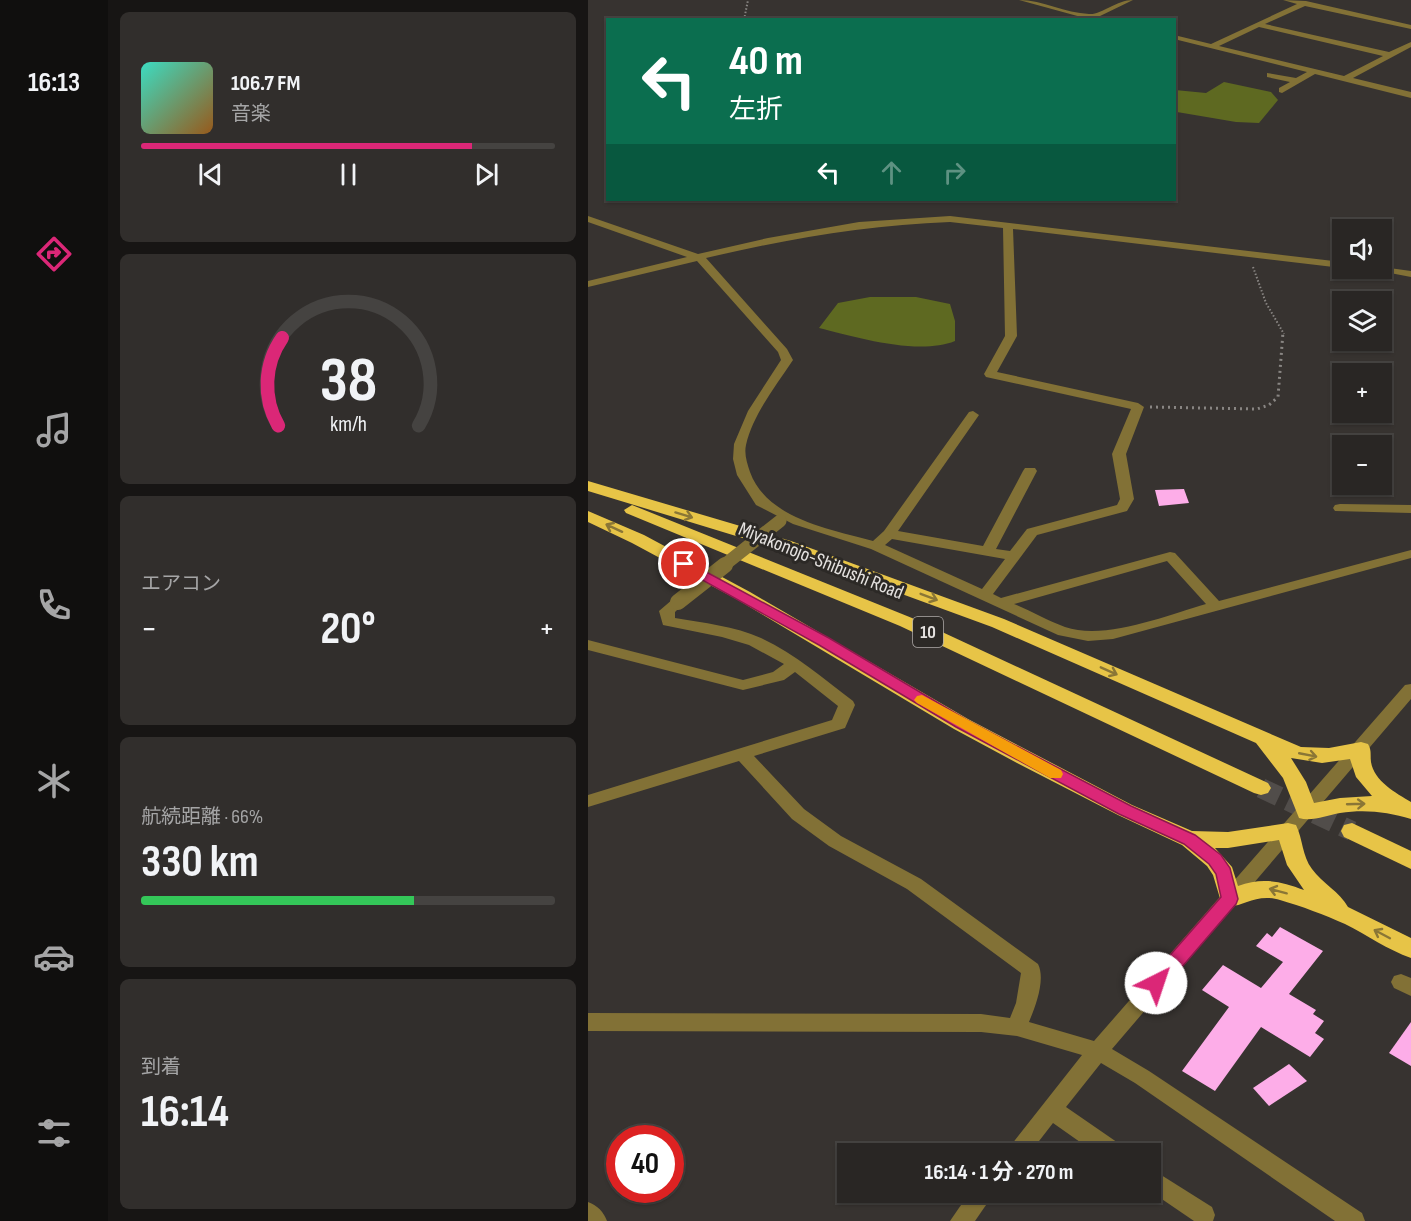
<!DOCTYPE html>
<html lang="ja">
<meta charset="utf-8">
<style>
body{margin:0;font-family:"Sofia Sans Condensed","Noto Sans JP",sans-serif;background:#312e2c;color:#f1f3f6;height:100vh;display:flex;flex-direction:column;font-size:22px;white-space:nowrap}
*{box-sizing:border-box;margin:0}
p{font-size:20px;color:#a5a5a6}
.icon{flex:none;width:33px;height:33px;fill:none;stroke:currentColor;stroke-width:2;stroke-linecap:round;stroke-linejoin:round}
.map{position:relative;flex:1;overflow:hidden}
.side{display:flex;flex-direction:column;gap:12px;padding:12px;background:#171514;width:480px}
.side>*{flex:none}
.guide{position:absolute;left:18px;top:18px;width:570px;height:183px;border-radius:0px;box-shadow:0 2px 4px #0004,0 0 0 2px #454341;background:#0b6e4f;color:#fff;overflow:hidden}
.buttons{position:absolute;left:744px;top:219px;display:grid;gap:12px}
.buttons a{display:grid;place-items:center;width:60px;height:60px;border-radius:0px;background:#292624;box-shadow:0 2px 4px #0004,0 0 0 2px #454341;font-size:30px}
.speed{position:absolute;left:18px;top:1125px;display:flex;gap:12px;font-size:30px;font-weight:700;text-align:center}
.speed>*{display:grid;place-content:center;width:78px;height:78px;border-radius:50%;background:#292624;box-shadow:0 2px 4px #0004,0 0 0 2px #454341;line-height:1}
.speed .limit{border:9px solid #d22;background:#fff;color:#111}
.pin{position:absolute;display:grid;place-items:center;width:51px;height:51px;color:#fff;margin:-26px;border:3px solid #fff;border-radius:50%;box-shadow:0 2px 6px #0007}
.me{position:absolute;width:66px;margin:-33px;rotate:41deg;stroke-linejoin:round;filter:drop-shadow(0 0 4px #0008)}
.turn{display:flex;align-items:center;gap:21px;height:126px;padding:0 24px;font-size:27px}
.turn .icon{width:78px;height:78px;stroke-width:2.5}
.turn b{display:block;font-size:42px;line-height:51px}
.lanes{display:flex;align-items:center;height:57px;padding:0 24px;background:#0003;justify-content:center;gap:30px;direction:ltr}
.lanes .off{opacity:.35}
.big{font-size:45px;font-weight:700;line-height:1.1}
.side .card{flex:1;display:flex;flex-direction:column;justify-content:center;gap:9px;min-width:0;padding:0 21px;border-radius:9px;background:#312e2c}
.side .dial{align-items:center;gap:0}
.dial svg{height:156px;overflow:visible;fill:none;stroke:#454341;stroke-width:7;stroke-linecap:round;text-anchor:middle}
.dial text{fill:#f1f3f6;stroke:none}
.song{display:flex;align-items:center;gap:18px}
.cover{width:72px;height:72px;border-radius:9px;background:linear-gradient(135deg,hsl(170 70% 55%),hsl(30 70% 35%))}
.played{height:6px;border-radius:3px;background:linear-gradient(90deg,#db2777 80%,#454341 80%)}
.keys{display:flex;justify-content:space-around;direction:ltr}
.heat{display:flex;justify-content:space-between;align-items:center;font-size:33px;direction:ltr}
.charge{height:9px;border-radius:4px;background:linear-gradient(90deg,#34c759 66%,#454341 0)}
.trip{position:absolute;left:249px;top:1143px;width:324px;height:60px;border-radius:0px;background:#292624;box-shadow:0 2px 4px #0004,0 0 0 2px #454341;font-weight:700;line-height:60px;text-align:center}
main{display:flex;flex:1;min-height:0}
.dock{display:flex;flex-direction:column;width:108px;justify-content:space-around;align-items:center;background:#100f0e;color:#a5a5a6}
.dock .icon{width:42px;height:42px}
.dock .current{color:#db2777}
.dock b{font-size:27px;color:#f1f3f6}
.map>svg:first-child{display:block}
.forest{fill:#5e6921}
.building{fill:#fdade8}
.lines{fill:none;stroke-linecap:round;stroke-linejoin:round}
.highway-tunnel{stroke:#514d4a;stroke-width:20;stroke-dasharray:20 10;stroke-linecap:butt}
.path-far1{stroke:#898683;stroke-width:2;stroke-dasharray:1.5 2;stroke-linecap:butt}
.path{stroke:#898683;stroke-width:3;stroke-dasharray:2 4;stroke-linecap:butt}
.minor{fill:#827136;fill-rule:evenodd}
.highway{fill:#e7c447;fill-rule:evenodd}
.minor-bridge-far1{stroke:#827136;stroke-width:13}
.minor-bridge{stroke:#827136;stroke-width:16}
.oneway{stroke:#8a7636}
.route{fill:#db2777;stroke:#8e194d;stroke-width:1.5}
.slow{fill:#f59e0b}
.labels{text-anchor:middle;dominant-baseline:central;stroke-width:6;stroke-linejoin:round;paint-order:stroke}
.shield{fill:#2c2926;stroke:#aeaaa8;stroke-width:1.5}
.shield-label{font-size:18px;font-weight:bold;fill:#e5e2e0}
.street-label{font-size:20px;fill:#e5e2e0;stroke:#2c2926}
</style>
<main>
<nav class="dock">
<b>16:13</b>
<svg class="icon current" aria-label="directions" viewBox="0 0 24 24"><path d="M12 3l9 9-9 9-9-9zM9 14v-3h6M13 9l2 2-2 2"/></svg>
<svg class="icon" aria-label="music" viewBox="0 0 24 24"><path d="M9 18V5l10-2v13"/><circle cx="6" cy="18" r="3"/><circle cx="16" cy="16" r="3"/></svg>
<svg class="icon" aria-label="phone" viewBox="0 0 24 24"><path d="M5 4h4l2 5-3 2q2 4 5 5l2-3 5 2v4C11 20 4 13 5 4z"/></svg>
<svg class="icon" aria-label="climate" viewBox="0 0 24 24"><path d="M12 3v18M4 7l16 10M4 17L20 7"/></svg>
<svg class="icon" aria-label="car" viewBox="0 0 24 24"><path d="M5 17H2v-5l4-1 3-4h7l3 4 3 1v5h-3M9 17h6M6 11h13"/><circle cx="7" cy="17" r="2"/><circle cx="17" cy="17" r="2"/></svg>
<svg class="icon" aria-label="filters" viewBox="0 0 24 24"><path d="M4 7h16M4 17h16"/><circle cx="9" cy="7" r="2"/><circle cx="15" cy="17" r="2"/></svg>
</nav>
<section class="side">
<div class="card">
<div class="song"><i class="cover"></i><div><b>106.7 FM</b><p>音楽</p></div></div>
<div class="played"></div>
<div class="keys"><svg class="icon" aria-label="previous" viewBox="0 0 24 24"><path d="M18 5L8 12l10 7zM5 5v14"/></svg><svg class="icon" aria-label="pause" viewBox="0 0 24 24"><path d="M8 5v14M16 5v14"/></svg><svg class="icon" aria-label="next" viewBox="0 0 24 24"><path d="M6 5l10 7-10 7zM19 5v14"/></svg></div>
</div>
<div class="card dial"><svg viewBox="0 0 100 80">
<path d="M14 69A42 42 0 1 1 86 69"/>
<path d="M14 69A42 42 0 0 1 16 24" stroke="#db2777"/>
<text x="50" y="56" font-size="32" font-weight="700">38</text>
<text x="50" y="72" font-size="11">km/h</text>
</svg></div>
<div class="card"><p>エアコン</p>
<div class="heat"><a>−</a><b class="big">20°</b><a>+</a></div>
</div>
<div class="card"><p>航続距離 · 66%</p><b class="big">330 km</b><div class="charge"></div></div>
<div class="card"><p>到着</p><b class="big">16:14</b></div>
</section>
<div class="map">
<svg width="823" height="1221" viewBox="0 0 823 1221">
<rect width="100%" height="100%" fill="#373330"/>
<g class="forest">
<path d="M636,82L683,92L690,100L671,123L648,122L589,112L587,90L618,93Z"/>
<path d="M282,297H328L362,304L367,321V341C330,356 268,337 231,328L250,303Z"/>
</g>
<g class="building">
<path d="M596,489L601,503L571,506L567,490Z"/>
<path d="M692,927L735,951L701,994L728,1010L725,1014L736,1021L727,1033L736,1039L722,1057L673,1027L627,1091L594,1071L641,1007L614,990L635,965L673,988L695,962L668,946L679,933L684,937Z"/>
<path d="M823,1022V1066L801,1053Z"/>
<path d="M701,1064L719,1081L681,1106L665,1088Z"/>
</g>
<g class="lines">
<path class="highway-tunnel" d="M673,788L764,831"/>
<g class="path-far1">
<path d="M156,20L160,0"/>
<path d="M665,267L678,303L696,334"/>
</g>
<path class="path" d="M562,407L669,409L681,405L690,397L695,332"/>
<g class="minor">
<path d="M431,0C455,0 477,13 501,14C514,15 528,0 545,0L510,17L518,20H504Z"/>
<path d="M695,0L718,1L823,25V29L717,6L677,24L801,52L823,42V47L765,78L823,92V98L727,74L694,93L691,92V88L702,82L679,77V73L708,78L719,72L586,39V35L623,44L709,4ZM671,27L795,56L756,76L631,46Z"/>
<path d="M0,216L110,254L180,238L271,222L362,216L754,262V268L425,229L429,336L409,372L550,403L556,407L538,454L546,499L539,511L449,535L405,594L413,598L582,552L587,553L631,601L823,550V558L525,639L500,641L470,635L283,549L205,524L168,505L149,475L145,459L146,444L160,411L193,360L190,352L109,261L0,287V281L99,257L0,222ZM362,222L415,228L417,336L396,374L398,377L543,409L524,454L532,499L529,505L439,529L422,551L408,549L449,471L447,468H437L435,471L395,546L310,531L391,415L385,411L381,412L296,531L285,541C242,529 179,519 162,472C159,463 156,454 158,445C165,414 188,386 205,360L199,349L118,258C199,239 279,225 362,222ZM304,539L417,559L394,589L297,545ZM579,561L618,604C579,615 517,641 477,627C460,621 443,611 426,604Z"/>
<path d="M794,267L823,271V277L776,268H794Z"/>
<path d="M752,504L823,505V513L747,511L745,508L747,505Z"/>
<path d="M90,597L97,602L87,612V618C115,623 147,626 173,638C207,654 235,678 265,701L267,705L257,728L166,756L216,809L253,836L333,879L450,964C458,980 447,1007 441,1022L506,1041L817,685L823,684V699L524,1049L561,1071L774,1213L777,1221H747L547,1083L513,1063L478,1107L536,1147L539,1154H509L465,1123L441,1154H416L494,1055L429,1036L393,1032L0,1031V1013L393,1014L422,1018L428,1003L433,973L319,889L241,846L204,819L151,761L0,807V795L244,720L250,706L207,672L196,680L155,690L0,650V640L155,680L185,672L196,664L161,645L134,637L75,625L71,611L85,599Z"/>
<path d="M813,974L823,978V996L806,988L803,982L806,976Z"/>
<path d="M562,1168L624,1207L627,1215L625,1221H606L562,1191Z"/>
<path d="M382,1192H407L387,1221H362Z"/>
<path d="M0,1202C10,1206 15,1211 19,1221H0Z"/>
</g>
<g class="highway">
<path d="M0,481L203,541L416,619L713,747L741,748L773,742L780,744C784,751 782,755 783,762C786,781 808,793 823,802V819C800,812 777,809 752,813C739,815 724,822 711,818L695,778L668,743L404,627L191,549L0,491ZM703,758L734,763L762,759L768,777L784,796L752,798L726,803L718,782Z"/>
<path d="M44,505L324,618L680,783L683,788L680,793L673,795L666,793L312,626L38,513L36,510Z"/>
<path d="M0,511L56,535L162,592L380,719L544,805L604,831L640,832L700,823L708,825C715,839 714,856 724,869C734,883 752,892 760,907L823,938V958C800,950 779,935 757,924C737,915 713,906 692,900C665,892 653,911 634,905L625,875L619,866L594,845L530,815L429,763L366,729L150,600L44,543L0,522ZM691,840L699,865L716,890C692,881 674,877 650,886L644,867L627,848H640Z"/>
<path d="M764,823L823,851V869L756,837L753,831L756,825Z"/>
</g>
<path class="minor-bridge-far1" d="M135,566L192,521"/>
<path class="minor-bridge" d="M90,602L137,565"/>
</g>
<defs><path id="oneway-shaft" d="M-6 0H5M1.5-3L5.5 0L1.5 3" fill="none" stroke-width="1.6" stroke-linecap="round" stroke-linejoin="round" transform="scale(1.5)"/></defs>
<g class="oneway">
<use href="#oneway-shaft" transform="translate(96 515) rotate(17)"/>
<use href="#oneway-shaft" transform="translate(26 528) rotate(-155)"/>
<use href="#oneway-shaft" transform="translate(341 597) rotate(21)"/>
<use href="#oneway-shaft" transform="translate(521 671) rotate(24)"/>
<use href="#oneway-shaft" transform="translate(720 755) rotate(11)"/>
<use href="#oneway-shaft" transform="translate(768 804) rotate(-2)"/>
<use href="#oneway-shaft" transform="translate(690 891) rotate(-165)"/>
<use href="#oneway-shaft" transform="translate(794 934) rotate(-152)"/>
</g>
<path class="route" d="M96,560L241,638L379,720L543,806L607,835L633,855L642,868L650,899L648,904L575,989L568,991L562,989L559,983L562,978L633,897L628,874L621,864L596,844L531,814L368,727L231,645L91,567L89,564L91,561Z"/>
<path class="slow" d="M334,695L473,770L475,774L473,778H462L329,703L326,700L329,696Z"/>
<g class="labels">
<rect class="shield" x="325" y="617" width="30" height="30" rx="4.5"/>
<g class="shield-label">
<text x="340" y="632">10</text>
</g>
<g class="street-label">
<text transform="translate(233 561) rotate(22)">Miyakonojo-Shibushi Road</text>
</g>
</g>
</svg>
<div class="buttons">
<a><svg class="icon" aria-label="sound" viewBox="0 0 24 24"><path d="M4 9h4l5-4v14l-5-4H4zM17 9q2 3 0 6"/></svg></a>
<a><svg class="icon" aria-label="layers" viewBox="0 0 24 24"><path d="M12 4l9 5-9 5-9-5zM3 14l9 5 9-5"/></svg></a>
<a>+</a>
<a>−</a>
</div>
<div class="speed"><div class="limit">40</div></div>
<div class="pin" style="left:96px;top:564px;background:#d93025"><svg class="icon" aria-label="arrive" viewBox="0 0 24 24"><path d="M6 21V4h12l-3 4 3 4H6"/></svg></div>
<svg class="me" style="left:568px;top:983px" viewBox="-20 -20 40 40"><circle r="19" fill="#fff"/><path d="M0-13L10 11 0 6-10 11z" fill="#db2777"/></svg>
<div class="trip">16:14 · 1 分 · 270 m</div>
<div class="guide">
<div class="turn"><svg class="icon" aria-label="left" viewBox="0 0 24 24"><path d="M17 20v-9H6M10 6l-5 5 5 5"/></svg><div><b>40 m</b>左折</div></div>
<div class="lanes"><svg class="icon" aria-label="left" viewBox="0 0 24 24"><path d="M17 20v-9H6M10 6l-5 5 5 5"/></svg><svg class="icon off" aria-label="ahead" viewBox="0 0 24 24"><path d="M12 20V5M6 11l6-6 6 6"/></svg><svg class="icon off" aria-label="right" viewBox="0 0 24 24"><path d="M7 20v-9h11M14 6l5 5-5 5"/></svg></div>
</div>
</div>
</main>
